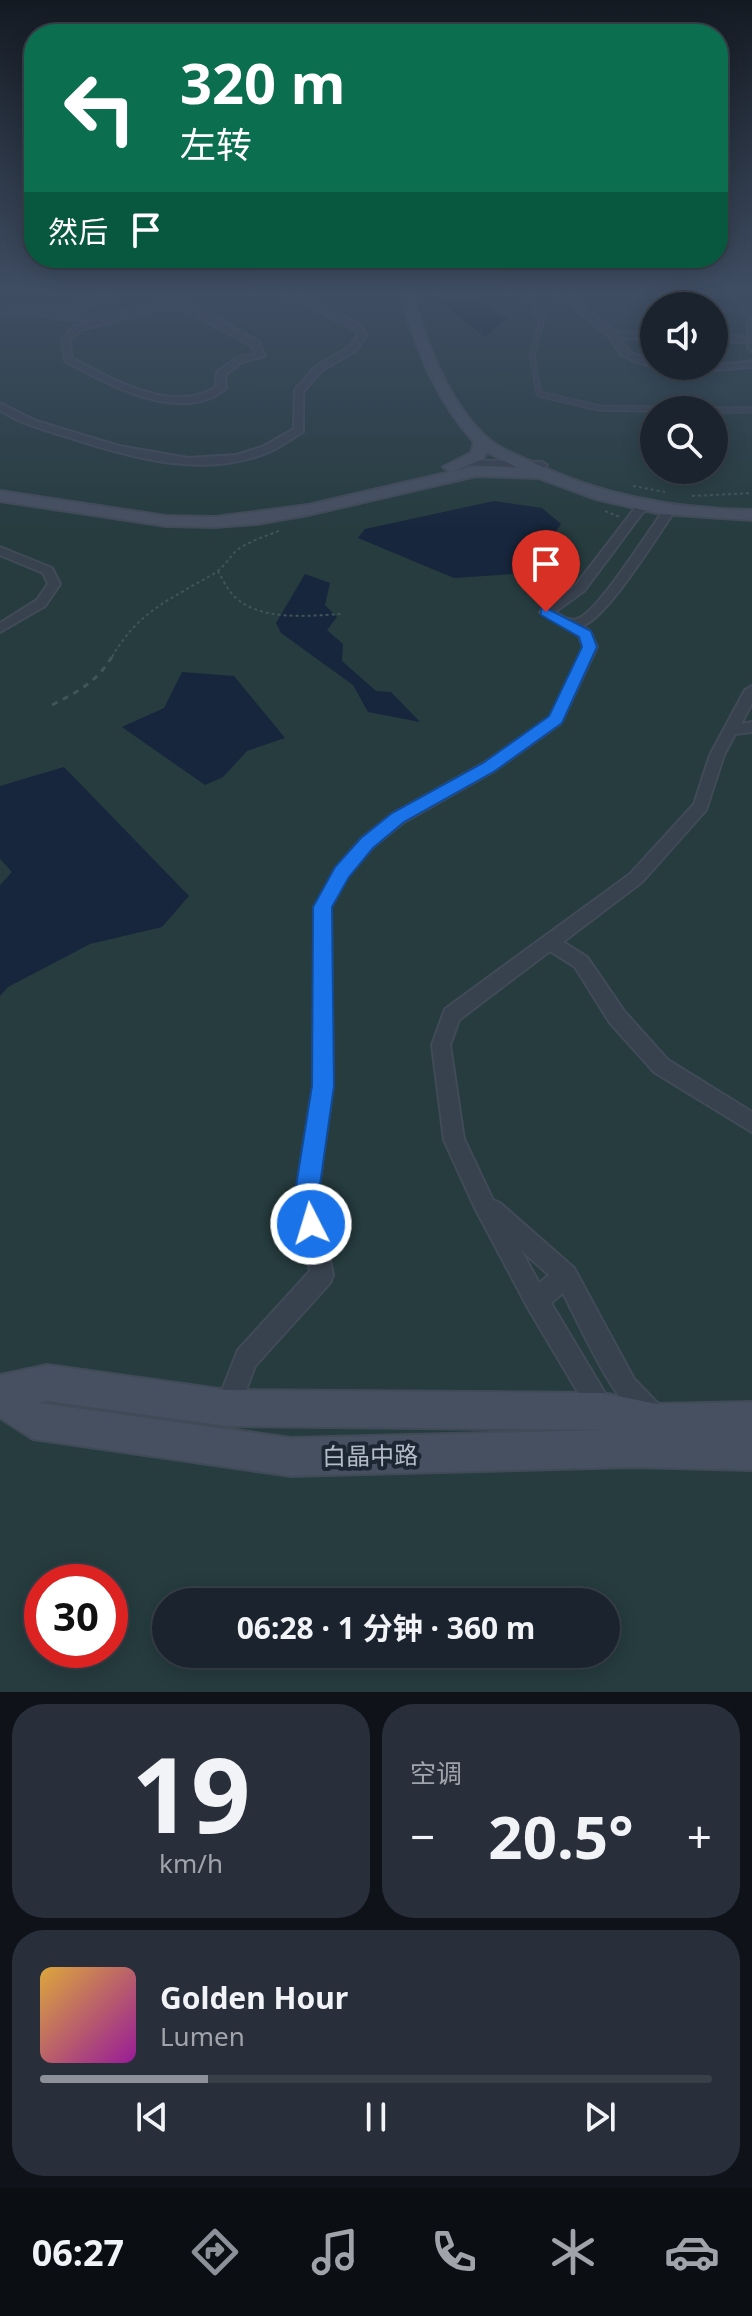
<!DOCTYPE html>
<html lang="zh">
<meta charset="utf-8">
<style>
body{margin:0;font-family:"Noto Sans","Noto Sans SC",sans-serif;background:#282f3a;color:#f1f3f6;height:100vh;display:flex;flex-direction:column;font-size:30px;white-space:nowrap}
*{box-sizing:border-box;margin:0}
p{font-size:26px;color:#a0a4aa}
.icon{flex:none;width:44px;height:44px;fill:none;stroke:currentColor;stroke-width:2;stroke-linecap:round;stroke-linejoin:round}
.map{position:relative;height:1692px;overflow:hidden}
.details{display:flex;flex-direction:column;gap:12px;padding:12px;background:#0f1319;flex:1}
.details>*{flex:none}
.guide{position:absolute;left:24px;top:24px;width:704px;height:244px;border-radius:32px;box-shadow:0 4px 20px #0003,0 0 0 2px #39404a;background:#0b6e4f;color:#fff;overflow:hidden}
.fabs{position:absolute;left:640px;top:292px;display:grid;gap:16px}
.fabs a{display:grid;place-items:center;width:88px;height:88px;border-radius:50%;background:#1b232e;box-shadow:0 4px 20px #0003,0 0 0 2px #39404a;font-size:40px}
.speed{position:absolute;left:24px;top:1564px;display:flex;gap:16px;font-size:40px;font-weight:700;text-align:center}
.speed>*{display:grid;place-content:center;width:104px;height:104px;border-radius:50%;background:#1b232e;box-shadow:0 4px 20px #0003,0 0 0 2px #39404a;line-height:1}
.speed .limit{border:12px solid #d22;background:#fff;color:#111}
.pin{position:absolute;display:grid;place-items:center;width:68px;height:68px;color:#fff;margin:-82px -34px;border-radius:50% 50% 50% 0;rotate:-45deg;box-shadow:0 0 8px #0007}
.pin .icon{rotate:45deg}
.me{position:absolute;width:88px;margin:-44px;rotate:355deg;stroke-linejoin:round;filter:drop-shadow(0 0 6px #0008)}
.turn{display:flex;align-items:center;gap:28px;height:168px;padding:0 24px;font-size:36px}
.turn .icon{width:104px;height:104px;stroke-width:2.5}
.turn b{display:block;font-size:56px;line-height:68px}
.then{display:flex;align-items:center;height:76px;padding:0 24px;background:#0003;gap:16px;font-size:30px}
.big{font-size:60px;font-weight:700;line-height:1.1}
.details .card{flex:1;display:flex;flex-direction:column;justify-content:center;gap:12px;min-width:0;padding:0 28px;border-radius:32px;background:#282f3a}
.details .dial{align-items:center;gap:0}
.dial b{font-size:104px;line-height:1}
.song{display:flex;align-items:center;gap:24px}
.cover{width:96px;height:96px;border-radius:12px;background:linear-gradient(135deg,hsl(40 70% 55%),hsl(300 70% 35%))}
.played{height:8px;border-radius:4px;background:linear-gradient(90deg,#8c9099 25%,#39404a 25%)}
.keys{display:flex;justify-content:space-around;direction:ltr}
.heat{display:flex;justify-content:space-between;align-items:center;font-size:44px;direction:ltr}
.details .tiles{flex:1;display:grid;gap:12px;grid-template-columns:1fr 1fr}
.card:last-child{grid-column:span 2}
.trip{position:absolute;left:152px;top:1588px;width:468px;height:80px;border-radius:40px;background:#1b232e;box-shadow:0 4px 20px #0003,0 0 0 2px #39404a;font-weight:700;line-height:80px;text-align:center}
.dock{display:flex;height:128px;justify-content:space-around;align-items:center;background:#0b0e12;color:#a0a4aa}
.dock .icon{width:56px;height:56px}
.dock .selected{color:#8c9099}
.dock b{font-size:36px;color:#f1f3f6}
.map>svg:first-child{display:block}
.green{fill:#263c3f;fill-rule:evenodd}
.water{fill:#17263c}
.lines{fill:none;stroke-linecap:round;stroke-linejoin:round}
.lane-casing{stroke:#414a57;stroke-width:7}
.street-casing{stroke:#414a57;stroke-width:4}
.secondary-casing{stroke:#414a57;stroke-width:4}
.path-far1{stroke:#3f5557;stroke-width:2;stroke-dasharray:3 3;stroke-linecap:butt}
.path{stroke:#3f5557;stroke-width:3;stroke-dasharray:6 6;stroke-linecap:butt}
.lane{stroke:#38414e;stroke-width:5}
.street{fill:#38414e;fill-rule:evenodd}
.secondary{fill:#465061;fill-rule:evenodd}
.route{fill:#1a73e8;stroke:#114b97;stroke-width:2}
.labels{text-anchor:middle;dominant-baseline:central;stroke-width:8;stroke-linejoin:round;paint-order:stroke}
.near-street-label{font-size:24px;fill:#b4bcc9;stroke:#1d2633}
</style>
<div class="map">
<svg width="752" height="1692" viewBox="0 0 752 1692">
<rect width="100%" height="100%" fill="#242f3e"/>
<path class="green" d="M0,294H752V1692H0ZM654,306H714V366H654ZM654,410H714V470H654ZM42,1582H110V1650H42ZM166,1602H606V1654H166Z"/>
<g class="water">
<path d="M439,294H477L476,302L507,318L485,337L439,301Z"/>
<path d="M494,501L542,508L561,524L527,573L454,578L358,538L365,529Z"/>
<path d="M305,574L330,583L325,605L337,617L327,630L343,644L342,661L376,691L391,692L420,722L368,712L353,685L281,633L276,623Z"/>
<path d="M182,672L234,676L285,738L247,751L223,777L205,785L122,727L164,708Z"/>
<path d="M64,767L189,896L162,927L90,944L8,987L0,996V885L12,872L0,859V786Z"/>
</g>
<g class="lines">
<g class="lane-casing">
<g id="lane">
<path d="M525,294L530,296L535,310L543,317L532,355L539,394L599,408L701,410"/>
<path d="M660,294L699,306"/>
<path d="M714,309L752,310"/>
<path d="M714,410H752"/>
</g>
</g>
<g class="street-casing">
<g id="street">
<path d="M108,294H121L75,312L55,313L104,315L161,304H182L203,311L258,341L265,356L242,362L225,375L226,388C183,426 106,384 65,361L62,339L74,326L96,320L60,319L36,313H0V309L71,308ZM181,308L251,345L256,354L236,358L217,372L216,387C173,415 112,379 72,358L69,341L80,330L161,309Z"/>
<path d="M284,294H295L361,325L366,336L355,351L321,371L303,392V432C292,438 282,446 271,451C208,479 136,459 74,439C49,431 22,425 0,410V403L36,421L119,446L188,458L236,455L262,447L294,429L295,390L315,367L349,347L358,336L354,329Z"/>
<path d="M557,294H567L615,332L654,333V339L618,338L632,353L654,362V366L657,367L637,362L620,354L609,336Z"/>
<path d="M752,317V351L748,348V342L714,341V335L748,337V320Z"/>
<path d="M752,361V367L686,372L659,366H714Z"/>
<path d="M466,460L542,462L547,465L542,468L462,465L461,463Z"/>
<path d="M646,504L650,505V509L643,512L584,591L555,612C562,616 569,622 577,619C597,614 651,527 666,507H674L676,509C659,533 605,622 581,626L590,631L597,647L561,723L494,771L404,822L373,847L348,876L331,907L333,1086L317,1199L333,1275L330,1283L255,1366L236,1417L227,1420L218,1417L215,1408L238,1350L310,1271L295,1199L313,1086L315,907L336,868L361,839L392,814L484,763L550,717L583,647L579,636L540,612L576,585L635,508Z"/>
<path d="M0,547L52,568L60,584L45,606L0,632V623L37,600L48,584L43,573L0,555Z"/>
<path d="M752,686V703L741,724L752,722V732L735,734L724,755L706,810L642,882L563,942L587,957L624,1011L668,1060L752,1112V1132L654,1072L610,1023L575,967L550,951L459,1020L450,1045L464,1139L493,1200L500,1203L574,1268L634,1379L661,1407L664,1416L661,1425L652,1428C618,1414 581,1327 563,1293L551,1303L615,1410L612,1419L603,1422L594,1419L528,1308L475,1208L444,1140L432,1045L445,1009L630,874L694,804L710,755L745,690ZM521,1250L549,1275L539,1283Z"/>
</g>
</g>
<g class="secondary-casing">
<g id="secondary">
<path d="M400,294H412C428,344 446,398 484,435C497,448 516,455 532,462C602,496 675,509 752,510V520L661,514L596,499L539,478L476,476L308,515L257,524L215,527L166,526L0,501V491L166,516L215,517L308,505L476,466L518,468L487,452L483,459L451,472L443,467L471,453L474,442C436,400 416,349 400,294Z"/>
<path d="M47,1365L227,1390L603,1393L657,1404L752,1402V1470L633,1467L291,1476L33,1439L0,1418V1375ZM47,1401L227,1426L608,1430L291,1438L39,1403Z"/>
</g>
</g>
<g class="path-far1">
<path d="M633,486L665,492"/>
<path d="M692,496L752,493"/>
<path d="M605,511L620,517"/>
<path d="M218,571C223,580 228,591 236,598C262,621 308,616 341,614"/>
<path d="M112,657C138,611 171,599 215,573C224,567 229,558 236,551C248,541 267,536 281,530"/>
</g>
<path class="path" d="M52,705C78,692 98,681 113,655"/>
<use href="#lane" class="lane"/>
<use href="#street" class="street"/>
<use href="#secondary" class="secondary"/>
</g>
<linearGradient id="sky" x2="0" y2="1"><stop stop-color="#141a22"/><stop offset="0.55" stop-color="#3f4d63"/><stop offset="1" stop-color="#3f4d63" stop-opacity="0"/></linearGradient>
<rect width="752" height="531" fill="url(#sky)"/>
<path class="route" d="M546,608L591,631L597,647L562,723L495,771L404,822L373,848L349,877L332,907L334,1086L318,1199L324,1224L320,1233L311,1236L303,1233L294,1199L312,1086L313,907L335,867L361,838L392,813L483,763L549,716L582,647L579,637L541,615V609Z"/>
<g class="labels">
<g class="near-street-label">
<text transform="translate(370 1455) rotate(-1)">白晶中路</text>
</g>
</g>
</svg>
<div class="fabs">
<a><svg class="icon" aria-label="sound" viewBox="0 0 24 24"><path d="M4 9h4l5-4v14l-5-4H4zM17 9q2 3 0 6"/></svg></a>
<a><svg class="icon" aria-label="search" viewBox="0 0 24 24"><circle cx="10" cy="10" r="6"/><path d="M15 15l6 6"/></svg></a>
</div>
<div class="speed"><div class="limit">30</div></div>
<div class="pin" style="left:546px;top:612px;background:#d93025"><svg class="icon" aria-label="arrive" viewBox="0 0 24 24"><path d="M6 21V4h12l-3 4 3 4H6"/></svg></div>
<svg class="me" style="left:311px;top:1224px" viewBox="-20 -20 40 40"><circle r="17" fill="#1a73e8" stroke="#fff" stroke-width="3"/><path d="M0-11L8 9 0 5-8 9z" fill="#fff"/></svg>
<div class="trip">06:28 · 1 分钟 · 360 m</div>
<div class="guide">
<div class="turn"><svg class="icon" aria-label="left" viewBox="0 0 24 24"><path d="M17 20v-9H6M10 6l-5 5 5 5"/></svg><div><b>320 m</b>左转</div></div>
<div class="then">然后<svg class="icon" aria-label="arrive" viewBox="0 0 24 24"><path d="M6 21V4h12l-3 4 3 4H6"/></svg></div>
</div>
</div>
<section class="details">
<div class="tiles">
<div class="card dial"><b>19</b><p>km/h</p></div>
<div class="card"><p>空调</p>
<div class="heat"><a>−</a><b class="big">20.5°</b><a>+</a></div>
</div>
<div class="card">
<div class="song"><i class="cover"></i><div><b>Golden Hour</b><p>Lumen</p></div></div>
<div class="played"></div>
<div class="keys"><svg class="icon" aria-label="previous" viewBox="0 0 24 24"><path d="M18 5L8 12l10 7zM5 5v14"/></svg><svg class="icon" aria-label="pause" viewBox="0 0 24 24"><path d="M8 5v14M16 5v14"/></svg><svg class="icon" aria-label="next" viewBox="0 0 24 24"><path d="M6 5l10 7-10 7zM19 5v14"/></svg></div>
</div>
</div>
</section>
<nav class="dock">
<b>06:27</b>
<svg class="icon selected" aria-label="directions" viewBox="0 0 24 24"><path d="M12 3l9 9-9 9-9-9zM9 14v-3h6M13 9l2 2-2 2"/></svg>
<svg class="icon" aria-label="music" viewBox="0 0 24 24"><path d="M9 18V5l10-2v13"/><circle cx="6" cy="18" r="3"/><circle cx="16" cy="16" r="3"/></svg>
<svg class="icon" aria-label="phone" viewBox="0 0 24 24"><path d="M5 4h4l2 5-3 2q2 4 5 5l2-3 5 2v4C11 20 4 13 5 4z"/></svg>
<svg class="icon" aria-label="climate" viewBox="0 0 24 24"><path d="M12 3v18M4 7l16 10M4 17L20 7"/></svg>
<svg class="icon" aria-label="car" viewBox="0 0 24 24"><path d="M5 17H2v-5l4-1 3-4h7l3 4 3 1v5h-3M9 17h6M6 11h13"/><circle cx="7" cy="17" r="2"/><circle cx="17" cy="17" r="2"/></svg>
</nav>
